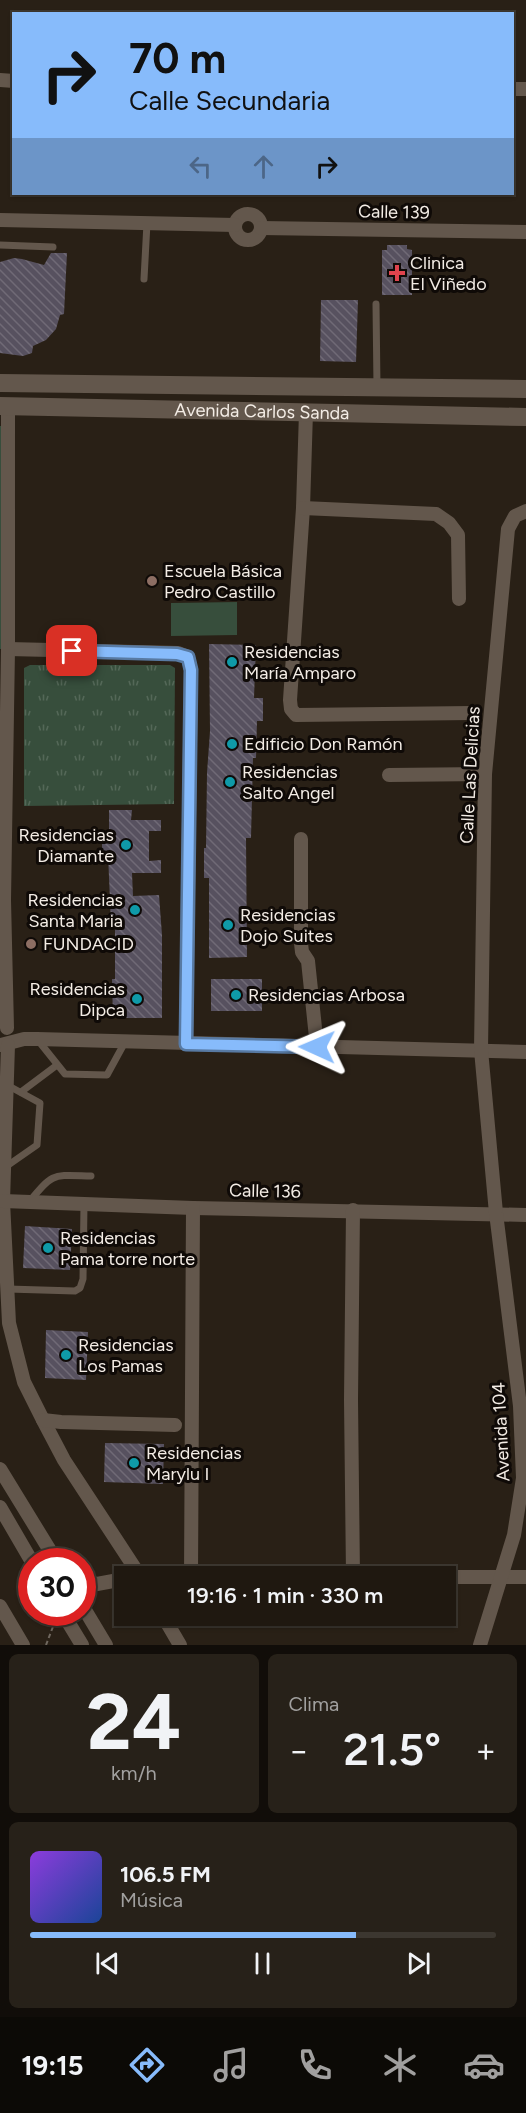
<!DOCTYPE html>
<html lang="es">
<meta charset="utf-8">
<style>
body{margin:0;font-family:Figtree,sans-serif;background:#272119;color:#f1f3f6;height:100vh;display:flex;flex-direction:column;font-size:22px;white-space:nowrap}
*{box-sizing:border-box;margin:0}
p{font-size:20px;color:#a1a09f}
.icon{flex:none;width:33px;height:33px;fill:none;stroke:currentColor;stroke-width:2;stroke-linecap:round;stroke-linejoin:round}
.map{position:relative;height:1645px;overflow:hidden}
.panel{display:flex;flex-direction:column;gap:9px;padding:9px;background:#110d09;flex:1}
.panel>*{flex:none}
.banner{position:absolute;left:12px;top:12px;width:502px;height:183px;border-radius:0px;box-shadow:0 2px 4px #0004,0 0 0 2px #3c3730;background:#87bbfb;color:#111;overflow:hidden}
.speed{position:absolute;left:18px;top:1548px;display:flex;gap:12px;font-size:30px;font-weight:700;text-align:center}
.speed>*{display:grid;place-content:center;width:78px;height:78px;border-radius:50%;background:#1f1810;box-shadow:0 2px 4px #0004,0 0 0 2px #3c3730;line-height:1}
.speed .limit{border:9px solid #d22;background:#fff;color:#111}
.pin{position:absolute;display:grid;place-items:center;width:51px;height:51px;color:#fff;margin:-26px;border-radius:12px;box-shadow:0 3px 9px #0006}
.me{position:absolute;width:66px;margin:-33px;rotate:271deg;stroke-linejoin:round;filter:drop-shadow(0 0 4px #0008)}
.turn{display:flex;align-items:center;gap:21px;height:126px;padding:0 18px;font-size:27px}
.turn .icon{width:78px;height:78px;stroke-width:2.5}
.turn b{display:block;font-size:42px;line-height:51px}
.lanes{display:flex;align-items:center;height:57px;padding:0 18px;background:#0003;justify-content:center;gap:30px;direction:ltr}
.lanes .off{opacity:.35}
.big{font-size:45px;font-weight:600;line-height:1.1}
.panel .card{flex:1;display:flex;flex-direction:column;justify-content:center;gap:9px;min-width:0;padding:0 21px;border-radius:9px;background:#272119}
.panel .dial{align-items:center;gap:0}
.dial b{font-size:78px;line-height:1}
.song{display:flex;align-items:center;gap:18px}
.cover{width:72px;height:72px;border-radius:9px;background:linear-gradient(135deg,hsl(270 70% 55%),hsl(220 70% 35%))}
.played{height:6px;border-radius:3px;background:linear-gradient(90deg,#87bbfb 70%,#3c3730 70%)}
.keys{display:flex;justify-content:space-around;direction:ltr}
.heat{display:flex;justify-content:space-between;align-items:center;font-size:33px;direction:ltr}
.panel .tiles{flex:1;display:grid;gap:9px;grid-template-columns:1fr 1fr}
.card:last-child{grid-column:span 2}
.trip{position:absolute;left:114px;top:1566px;width:342px;height:60px;border-radius:0px;background:#1f1810;box-shadow:0 2px 4px #0004,0 0 0 2px #3c3730;font-weight:600;line-height:60px;text-align:center}
.dock{display:flex;height:96px;justify-content:space-around;align-items:center;background:#0c0a06;color:#a1a09f}
.dock .icon{width:42px;height:42px}
.dock .on{color:#87bbfb}
.dock b{font-size:27px;color:#f1f3f6}
.map>svg:first-child{display:block}
.grass{fill:url(#grass-tufts)}
.park{fill:url(#park-crowns)}
.garden{fill:#374e3c}
.building{fill:url(#building-back-hatch)}
.lines{fill:none;stroke-linecap:round;stroke-linejoin:round}
.path{stroke:#70685f;stroke-width:2;stroke-dasharray:4.5 3;stroke-linecap:butt}
.lane{stroke:#63574c;stroke-width:7}
.street{stroke:#63574c;stroke-width:14}
.secondary{stroke:#63574c;stroke-width:18}
.route-casing{stroke:#587aa3;stroke-width:15}
.route{stroke:#87bbfb;stroke-width:10}
.health-dot{fill:#e0444e;stroke:#0f0a07;stroke-width:2}
.education-dot{fill:#8d6e63;stroke:#0f0a07;stroke-width:2}
.culture-dot{fill:#0f9aa8;stroke:#0f0a07;stroke-width:2}
.labels{text-anchor:middle;dominant-baseline:central;stroke-width:6;stroke-linejoin:round;paint-order:stroke}
.street-label{font-size:18px;fill:#f3ece5;stroke:#0f0a07}
.poi-label{font-size:18px;fill:#f3ece5;stroke:#0f0a07;text-anchor:start}
</style>
<div class="map">
<svg width="526" height="1645" viewBox="0 0 526 1645">
<defs>
<pattern id="grass-tufts" width="24" height="20" patternUnits="userSpaceOnUse" patternTransform="scale(1.5)"><rect width="24" height="20" fill="#374e3c"/><path d="M3 7l-1-3M5 7V3M7 7l1-3M15 17l-1-3M17 17v-4M19 17l1-3" fill="none" stroke="#546858"/></pattern>
<pattern id="park-crowns" width="20" height="18" patternUnits="userSpaceOnUse" patternTransform="scale(1.5)"><rect width="20" height="18" fill="#374e3c"/><path d="M2 6a3 3 0 1 1 6 0M12 15a3 3 0 1 1 6 0" fill="none" stroke="#546858"/></pattern>
<pattern id="building-back-hatch" width="6" height="6" patternUnits="userSpaceOnUse" patternTransform="scale(1.5)"><rect width="6" height="6" fill="#57515f"/><path d="M-1 5l2 2M0 0l6 6M5-1l2 2" fill="none" stroke="#706a76"/></pattern>
</defs>
<rect width="100%" height="100%" fill="#292016"/>
<path class="grass" d="M30,665H170L175,668L174,804L24,806V668Z"/>
<path class="park" d="M0,426H3L2,649H0Z"/>
<path class="garden" d="M237,602V635L171,636V603Z"/>
<g class="building">
<path d="M387,245H407V249L412,250V295H382V250H387Z"/>
<path d="M51,253H67L64,314L60,315L56,329L46,340L33,346L32,353L23,356L0,353V262L14,258L22,259L44,265Z"/>
<path d="M321,300H358L356,362L320,361Z"/>
<path d="M209,644L256,645L254,698H263V721H257L256,758H253L251,838H246L247,957L209,958V878H204V848H206L207,773L210,731Z"/>
<path d="M109,810H132L131,820H161V831H149V861L161,860V873H132L133,896L159,895L162,935V1018H113L112,979H115V924H111L108,854H102V837H109Z"/>
<rect x="211" y="979" width="51" height="32"/>
<path d="M25,1226L72,1229L70,1270L23,1268Z"/>
<path d="M46,1330L88,1332L86,1380L45,1378Z"/>
<path d="M105,1443L164,1444L163,1484L104,1482Z"/>
</g>
<g class="lines">
<path class="path" d="M46,1645L54,1624"/>
<g class="lane">
<path d="M0,245L53,247"/>
<path d="M144,279L147,223"/>
<path d="M376,304L377,387"/>
<path d="M37,1039L65,1074L107,1075L125,1042"/>
<path d="M21,1092L57,1065"/>
<path d="M4,1168L37,1145L40,1103L7,1085"/>
<path d="M29,1202C54,1172 52,1175 91,1176"/>
<path d="M8,1289L75,1291L80,1288L83,1279L84,1204"/>
</g>
<g class="street">
<path d="M0,80L14,81"/>
<path d="M513,89H526"/>
<circle cx="248" cy="227" r="13"/>
<path d="M0,220L235,225"/>
<path d="M261,228L526,232"/>
<path d="M306,412L303,508L290,700L291,709L296,715L472,713"/>
<path d="M303,508L436,514L449,523L458,535L459,599"/>
<path d="M8,649L178,653L188,657L191,670L186,1044"/>
<path d="M389,775L485,774"/>
<path d="M301,839V943L302,952L308,961L317,1047"/>
<path d="M7,1028L4,900L8,649V406"/>
<path d="M1,1045L24,1039H37L526,1052"/>
<path d="M8,1045L3,1201L9,1323L24,1382L43,1420L64,1460L140,1576"/>
<path d="M3,1201L193,1208L526,1215"/>
<path d="M43,1420L61,1422L175,1425"/>
<path d="M0,1469L57,1562"/>
<path d="M0,1507L32,1562"/>
<path d="M191,1576L193,1208"/>
<path d="M278,1576H430"/>
<path d="M353,1576L351,1400L353,1210"/>
<path d="M446,1577H526"/>
<path d="M82,1582L97,1584L124,1579"/>
<path d="M82,1605L106,1645"/>
<path d="M0,1606L23,1645"/>
<path d="M62,1612L82,1645"/>
<path d="M163,1616L180,1645"/>
<path d="M480,1645L514,1535L523,1478L520,1406L496,1213L481,1050L485,774L508,529L515,516L526,511"/>
</g>
<g class="secondary">
<path d="M0,383L526,389"/>
<path id="s1" d="M0,406L526,417"/>
</g>
</g>
<g class="lines">
<g class="route-casing">
<path id="route" d="M72,651L177,654L188,657L191,670L186,1044L317,1047"/>
</g>
<use href="#route" class="route"/>
</g>
<path class="health-dot" d="M394 264h6v6h6v6h-6v6h-6v-6h-6v-6h6z"/>
<g class="education-dot">
<circle cx="152" cy="581" r="6"/>
<circle cx="31" cy="944" r="6"/>
</g>
<g class="culture-dot">
<circle cx="232" cy="662" r="6"/>
<circle cx="232" cy="744" r="6"/>
<circle cx="230" cy="782" r="6"/>
<circle cx="126" cy="845" r="6"/>
<circle cx="135" cy="910" r="6"/>
<circle cx="228" cy="925" r="6"/>
<circle cx="236" cy="995" r="6"/>
<circle cx="137" cy="999" r="6"/>
<circle cx="48" cy="1248" r="6"/>
<circle cx="66" cy="1355" r="6"/>
<circle cx="134" cy="1463" r="6"/>
</g>
<g class="labels">
<g class="street-label">
<text transform="translate(394 212) rotate(1)">Calle 139</text>
<text stroke="none"><textPath href="#s1" startOffset="262">Avenida Carlos Sanda</textPath></text>
<text transform="translate(470 775) rotate(-87)">Calle Las Delicias</text>
<text transform="translate(265 1191) rotate(1)">Calle 136</text>
<text transform="translate(501 1432) rotate(-93)">Avenida 104</text>
</g>
<g class="poi-label">
<text x="410" y="263">Clinica<tspan x="410" dy="21">El Viñedo</tspan></text>
<text x="164" y="571">Escuela Básica<tspan x="164" dy="21">Pedro Castillo</tspan></text>
<text x="244" y="652">Residencias<tspan x="244" dy="21">María Amparo</tspan></text>
<text x="244" y="744">Edificio Don Ramón</text>
<text x="242" y="772">Residencias<tspan x="242" dy="21">Salto Angel</tspan></text>
<text x="114" y="835" text-anchor="end">Residencias<tspan x="114" dy="21">Diamante</tspan></text>
<text x="123" y="900" text-anchor="end">Residencias<tspan x="123" dy="21">Santa Maria</tspan></text>
<text x="240" y="915">Residencias<tspan x="240" dy="21">Dojo Suites</tspan></text>
<text x="43" y="944">FUNDACID</text>
<text x="125" y="989" text-anchor="end">Residencias<tspan x="125" dy="21">Dipca</tspan></text>
<text x="248" y="995">Residencias Arbosa</text>
<text x="60" y="1238">Residencias<tspan x="60" dy="21">Pama torre norte</tspan></text>
<text x="78" y="1345">Residencias<tspan x="78" dy="21">Los Pamas</tspan></text>
<text x="146" y="1453">Residencias<tspan x="146" dy="21">Marylu I</tspan></text>
</g>
</g>
</svg>
<div class="speed"><div class="limit">30</div></div>
<div class="pin" style="left:72px;top:651px;background:#d93025"><svg class="icon" aria-label="arrive" viewBox="0 0 24 24"><path d="M6 21V4h12l-3 4 3 4H6"/></svg></div>
<svg class="me" style="left:317px;top:1047px" viewBox="-20 -20 40 40"><path d="M0-17L14 15 0 8-14 15z" fill="#87bbfb" stroke="#fff" stroke-width="4"/></svg>
<div class="trip">19:16 · 1 min · 330 m</div>
<div class="banner">
<div class="turn"><svg class="icon" aria-label="right" viewBox="0 0 24 24"><path d="M7 20v-9h11M14 6l5 5-5 5"/></svg><div><b>70 m</b>Calle Secundaria</div></div>
<div class="lanes"><svg class="icon off" aria-label="left" viewBox="0 0 24 24"><path d="M17 20v-9H6M10 6l-5 5 5 5"/></svg><svg class="icon off" aria-label="ahead" viewBox="0 0 24 24"><path d="M12 20V5M6 11l6-6 6 6"/></svg><svg class="icon" aria-label="right" viewBox="0 0 24 24"><path d="M7 20v-9h11M14 6l5 5-5 5"/></svg></div>
</div>
</div>
<section class="panel">
<div class="tiles">
<div class="card dial"><b>24</b><p>km/h</p></div>
<div class="card"><p>Clima</p>
<div class="heat"><a>−</a><b class="big">21.5°</b><a>+</a></div>
</div>
<div class="card">
<div class="song"><i class="cover"></i><div><b>106.5 FM</b><p>Música</p></div></div>
<div class="played"></div>
<div class="keys"><svg class="icon" aria-label="previous" viewBox="0 0 24 24"><path d="M18 5L8 12l10 7zM5 5v14"/></svg><svg class="icon" aria-label="pause" viewBox="0 0 24 24"><path d="M8 5v14M16 5v14"/></svg><svg class="icon" aria-label="next" viewBox="0 0 24 24"><path d="M6 5l10 7-10 7zM19 5v14"/></svg></div>
</div>
</div>
</section>
<nav class="dock">
<b>19:15</b>
<svg class="icon on" aria-label="directions" viewBox="0 0 24 24"><path d="M12 3l9 9-9 9-9-9zM9 14v-3h6M13 9l2 2-2 2"/></svg>
<svg class="icon" aria-label="music" viewBox="0 0 24 24"><path d="M9 18V5l10-2v13"/><circle cx="6" cy="18" r="3"/><circle cx="16" cy="16" r="3"/></svg>
<svg class="icon" aria-label="phone" viewBox="0 0 24 24"><path d="M5 4h4l2 5-3 2q2 4 5 5l2-3 5 2v4C11 20 4 13 5 4z"/></svg>
<svg class="icon" aria-label="climate" viewBox="0 0 24 24"><path d="M12 3v18M4 7l16 10M4 17L20 7"/></svg>
<svg class="icon" aria-label="car" viewBox="0 0 24 24"><path d="M5 17H2v-5l4-1 3-4h7l3 4 3 1v5h-3M9 17h6M6 11h13"/><circle cx="7" cy="17" r="2"/><circle cx="17" cy="17" r="2"/></svg>
</nav>
